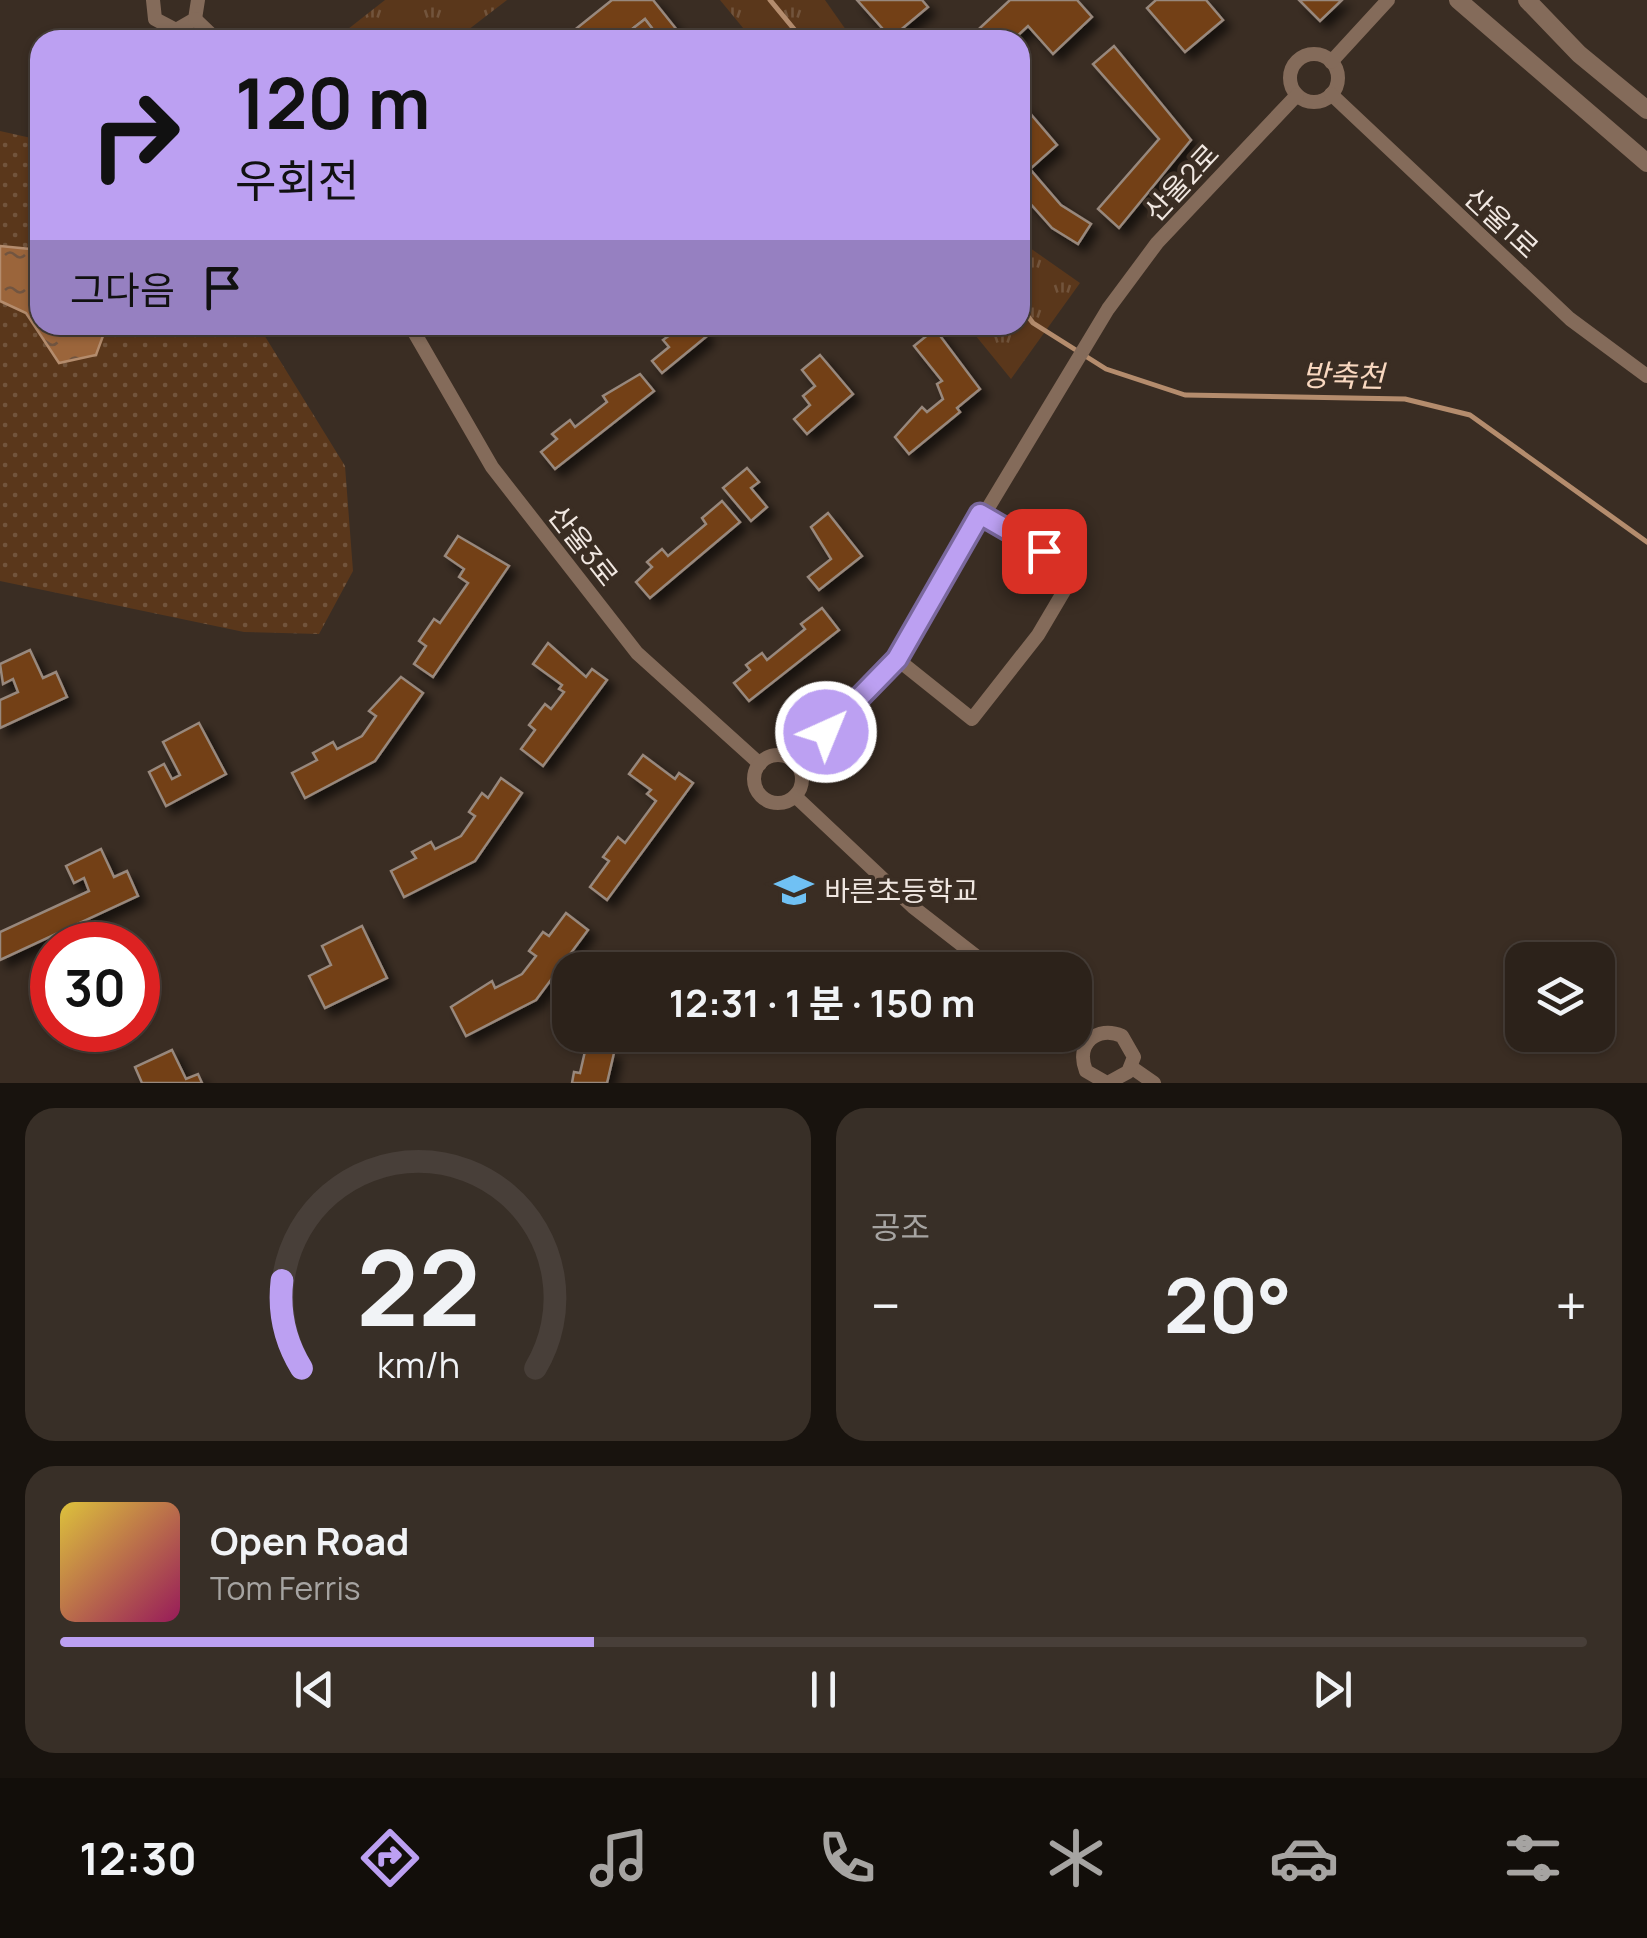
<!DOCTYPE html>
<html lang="ko">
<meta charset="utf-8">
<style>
body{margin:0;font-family:Manrope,"Noto Sans KR",sans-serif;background:#382f27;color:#f1f3f6;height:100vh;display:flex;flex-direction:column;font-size:38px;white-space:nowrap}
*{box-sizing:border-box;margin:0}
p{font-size:32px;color:#a6a4a2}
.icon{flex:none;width:55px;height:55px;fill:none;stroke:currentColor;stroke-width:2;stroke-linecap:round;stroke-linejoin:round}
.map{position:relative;height:1083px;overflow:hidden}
.details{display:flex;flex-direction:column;gap:25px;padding:25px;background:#18130e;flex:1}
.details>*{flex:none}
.top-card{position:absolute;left:30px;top:30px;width:1000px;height:305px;border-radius:30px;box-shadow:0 2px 8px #0004,0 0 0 2px #483f39;background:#bca0f2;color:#111;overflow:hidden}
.fabs{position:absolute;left:1505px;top:942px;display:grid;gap:20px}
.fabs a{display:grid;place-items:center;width:110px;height:110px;border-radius:20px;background:#2c221a;box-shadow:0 2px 8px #0004,0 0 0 2px #483f39;font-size:50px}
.speed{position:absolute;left:30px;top:922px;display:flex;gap:20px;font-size:50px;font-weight:700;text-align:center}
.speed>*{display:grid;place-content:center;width:130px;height:130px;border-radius:50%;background:#2c221a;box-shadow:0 2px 8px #0004,0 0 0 2px #483f39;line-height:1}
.speed .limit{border:15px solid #d22;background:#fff;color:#111}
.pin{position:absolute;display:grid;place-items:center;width:85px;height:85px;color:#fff;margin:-42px;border-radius:20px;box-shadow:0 5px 15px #0006}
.me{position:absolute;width:110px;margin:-55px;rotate:44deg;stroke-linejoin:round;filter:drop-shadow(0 0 8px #0008)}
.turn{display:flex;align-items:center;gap:35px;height:210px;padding:0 40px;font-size:45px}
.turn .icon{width:130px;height:130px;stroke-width:2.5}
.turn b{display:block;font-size:70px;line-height:85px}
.then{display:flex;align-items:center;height:95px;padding:0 40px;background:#0003;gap:20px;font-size:38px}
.big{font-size:75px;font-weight:700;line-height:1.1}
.details .widget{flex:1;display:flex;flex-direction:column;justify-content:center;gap:15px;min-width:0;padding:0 35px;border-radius:30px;background:#382f27}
.details .dial{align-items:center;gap:0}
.dial svg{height:260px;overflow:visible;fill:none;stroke:#483f39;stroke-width:7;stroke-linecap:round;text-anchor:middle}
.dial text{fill:#f1f3f6;stroke:none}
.song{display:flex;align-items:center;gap:30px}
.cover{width:120px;height:120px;border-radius:15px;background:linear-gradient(135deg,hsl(50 70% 55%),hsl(330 70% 35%))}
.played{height:10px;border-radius:5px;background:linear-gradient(90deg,#bca0f2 35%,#483f39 35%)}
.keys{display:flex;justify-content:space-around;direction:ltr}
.heat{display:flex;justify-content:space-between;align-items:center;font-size:55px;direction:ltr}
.details .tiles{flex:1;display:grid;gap:25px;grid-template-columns:1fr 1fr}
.widget:last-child{grid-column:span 2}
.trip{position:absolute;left:552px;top:952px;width:540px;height:100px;border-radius:30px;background:#2c221a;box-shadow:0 2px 8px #0004,0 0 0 2px #483f39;font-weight:700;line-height:100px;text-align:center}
.tab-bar{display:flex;height:160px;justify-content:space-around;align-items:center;background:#120e0a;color:#a6a4a2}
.tab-bar .icon{width:70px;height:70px}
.tab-bar .current{color:#bca0f2}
.tab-bar b{font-size:45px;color:#f1f3f6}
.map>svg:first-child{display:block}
.grass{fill:url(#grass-dots)}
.park{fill:url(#park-tufts)}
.water{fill:url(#water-ripples);stroke:#b48c6d;stroke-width:2.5}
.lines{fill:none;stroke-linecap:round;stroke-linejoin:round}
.stream{stroke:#b48c6d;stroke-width:5}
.building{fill:#734113;stroke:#98887d;stroke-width:2.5;filter:url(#shadow)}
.minor{stroke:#846b5a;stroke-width:14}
.tertiary{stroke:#846b5a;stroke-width:18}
.route-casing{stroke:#7a689d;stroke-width:25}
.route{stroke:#bca0f2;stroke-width:18}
.labels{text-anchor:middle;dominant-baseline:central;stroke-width:8;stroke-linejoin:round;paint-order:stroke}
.street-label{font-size:28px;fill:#f0e7e1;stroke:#3a2d23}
.poi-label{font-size:28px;fill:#f0e7e1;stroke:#3a2d23;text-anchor:start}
.water-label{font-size:30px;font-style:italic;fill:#f9d8c0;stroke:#3a2d23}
</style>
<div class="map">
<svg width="1647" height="1083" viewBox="0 0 1647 1083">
<defs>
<pattern id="grass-dots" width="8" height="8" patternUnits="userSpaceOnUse" patternTransform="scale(2.5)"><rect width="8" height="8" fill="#5a371b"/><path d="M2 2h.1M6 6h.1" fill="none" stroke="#72543c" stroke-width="1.8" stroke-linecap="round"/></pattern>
<pattern id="park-tufts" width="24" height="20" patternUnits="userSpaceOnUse" patternTransform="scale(2.5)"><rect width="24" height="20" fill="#5a371b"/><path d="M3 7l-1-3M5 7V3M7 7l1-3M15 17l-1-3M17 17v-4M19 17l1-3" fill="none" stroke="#72543c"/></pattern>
<pattern id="water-ripples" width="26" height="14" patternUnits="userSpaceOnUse" patternTransform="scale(2.5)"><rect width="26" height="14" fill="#9b653b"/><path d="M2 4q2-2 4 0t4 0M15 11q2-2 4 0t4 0" fill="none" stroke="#725540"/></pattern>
<filter id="shadow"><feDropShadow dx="7" dy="7" stdDeviation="5" flood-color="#0009"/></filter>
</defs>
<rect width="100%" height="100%" fill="#3a2d23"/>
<path class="grass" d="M0,131L40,140V325H258L345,466L353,571L319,634L244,632L0,581Z"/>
<g class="park">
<path d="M385,0H507L455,40H334Z"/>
<path d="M720,0H825L853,40H753Z"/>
<path d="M1020,241L1080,283L1011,379L967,325H1020Z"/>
</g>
<path class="water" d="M0,246L40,250V325H107L96,355L59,363L26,313L0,301Z"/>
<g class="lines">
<g class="stream">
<path d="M770,0L803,40"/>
<path d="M1020,306L1033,323L1106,369L1185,395L1405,399L1470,415L1647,542"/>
</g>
</g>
<g class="building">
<path d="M612,0H653L685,40H661L645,19L618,40H562Z"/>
<path d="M857,0H922L928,7L891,38Z"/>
<path d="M1010,0H1077L1092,17L1053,54L1028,26L1013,40H967Z"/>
<path d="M1156,0H1206L1223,20L1185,52L1147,8Z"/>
<path d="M1299,0H1342L1320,21Z"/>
<path d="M645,19L661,40H618Z"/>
<path d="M1114,46L1191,140L1119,228L1098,209L1159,139L1093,64Z"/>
<path d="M1023,105L1057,145L1030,169L1061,205L1091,224L1078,244L1052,228L1020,192Z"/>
<path d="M668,325H698L707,336L662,373L652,361L669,347L663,340L674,332Z"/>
<path d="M935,329L980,389L957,408L960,412L909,454L895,437L922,407L927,412L943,399L937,384L942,381L914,346Z"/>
<path d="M820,355L853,394L807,434L794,419L810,405L803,396L815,386L802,370Z"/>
<path d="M640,374L654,391L555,469L541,452L557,439L552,434L570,420L575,427L607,402L603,396Z"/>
<path d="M747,468L759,482L751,488L767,507L751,521L723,488Z"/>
<path d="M722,501L740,522L650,598L636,582L652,567L647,562L662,549L668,556L706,524L702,518Z"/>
<path d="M828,513L862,556L819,590L808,577L831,559L811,527Z"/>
<path d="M458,536L509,566L433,677L414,664L426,646L419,641L434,619L440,623L468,583L459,577L464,569L445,556Z"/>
<path d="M822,608L839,630L749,701L734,683L750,670L746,665L762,653L767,660L805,629L801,624Z"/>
<path d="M548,643L586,677L592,669L607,680L543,766L521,749L535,730L529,725L545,704L551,709L564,692L559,689L562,685L533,664Z"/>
<path d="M30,650L43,678L56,672L67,697L0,728V700L18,692L13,679L3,684L0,664Z"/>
<path d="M401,677L423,693L375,761L305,798L292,773L317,760L313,753L333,742L337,749L362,736L376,716L369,711Z"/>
<path d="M199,723L226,774L166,806L149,772L164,764L172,779L180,775L163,742Z"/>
<path d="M643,755L675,779L679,773L693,783L607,900L590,887L609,861L603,857L618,837L625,843L656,801L647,794L651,790L629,774Z"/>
<path d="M501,778L522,793L475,861L404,897L391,871L416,858L412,852L431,842L435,849L461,836L475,816L469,812L482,793L488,798Z"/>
<path d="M101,849L114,877L127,871L138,896L0,960V932L89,891L84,878L74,883L66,866Z"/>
<path d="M566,913L588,930L536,1000L466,1036L451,1007L492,981L495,988L522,974L536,956L529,951L543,932L549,936Z"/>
<path d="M362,926L387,978L325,1008L309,976L331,965L322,946Z"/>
<path d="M586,1047L614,1053L607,1083H572L574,1072L580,1073Z"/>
<path d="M172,1050L186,1079L198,1074L202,1083H142L135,1067Z"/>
</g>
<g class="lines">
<g class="minor">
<path d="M153,0L155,19L176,30L195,19L198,0"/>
<path d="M195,19L217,40"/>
<circle cx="1314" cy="78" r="24"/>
<path d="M1331,62L1388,0"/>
<path d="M1331,94L1570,319L1647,376"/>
<path d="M410,325L492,467L637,653L760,764"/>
<path d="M897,659L972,719L1038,635L1077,569L981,514"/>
<circle cx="778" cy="779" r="24"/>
<path d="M795,763L897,659L1108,309L1157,243L1297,95"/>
<path d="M795,796L913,907L994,970"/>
<path d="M1075,1034L1087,1043"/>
<path d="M1131,1067L1154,1083"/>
<path d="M1107,1083L1086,1071C1075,1044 1097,1025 1122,1036L1134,1057L1128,1072L1108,1083"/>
</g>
<g class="tertiary">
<path d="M1458,0L1647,163"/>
<path d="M1527,0L1579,54L1647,110"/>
</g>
</g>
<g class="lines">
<g class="route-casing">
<path id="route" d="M826,732L897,659L980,514L1044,551"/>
</g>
<use href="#route" class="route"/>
</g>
<defs>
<g id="school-bare" transform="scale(3)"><path d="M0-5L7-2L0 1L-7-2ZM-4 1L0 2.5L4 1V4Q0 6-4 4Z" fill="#70c1f4" stroke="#3a2d23" stroke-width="2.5" paint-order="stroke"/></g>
</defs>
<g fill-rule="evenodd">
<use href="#school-bare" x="794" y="890"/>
</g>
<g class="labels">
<g class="street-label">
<text transform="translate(1181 182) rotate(-47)">산울2로</text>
<text transform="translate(1502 222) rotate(43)">산울1로</text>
<text transform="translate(584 545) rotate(52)">산울3로</text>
</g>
<g class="poi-label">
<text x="824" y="890">바른초등학교</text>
</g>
<g class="water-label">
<text transform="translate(1343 375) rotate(1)">방축천</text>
</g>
</g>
</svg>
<div class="fabs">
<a><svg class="icon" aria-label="layers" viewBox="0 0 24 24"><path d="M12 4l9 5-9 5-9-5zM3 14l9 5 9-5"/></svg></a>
</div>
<div class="speed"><div class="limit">30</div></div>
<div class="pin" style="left:1044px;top:551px;background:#d93025"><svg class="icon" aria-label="arrive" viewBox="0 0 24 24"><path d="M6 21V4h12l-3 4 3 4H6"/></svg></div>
<svg class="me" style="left:826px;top:732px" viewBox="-20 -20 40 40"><circle r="17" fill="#bca0f2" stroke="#fff" stroke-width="3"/><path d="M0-11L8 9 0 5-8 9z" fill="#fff"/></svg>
<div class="trip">12:31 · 1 분 · 150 m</div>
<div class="top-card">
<div class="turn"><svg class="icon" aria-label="right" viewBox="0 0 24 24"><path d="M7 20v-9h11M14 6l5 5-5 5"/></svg><div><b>120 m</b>우회전</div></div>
<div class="then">그다음<svg class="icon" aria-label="arrive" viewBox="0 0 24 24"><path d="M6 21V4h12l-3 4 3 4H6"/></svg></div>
</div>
</div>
<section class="details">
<div class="tiles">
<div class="widget dial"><svg viewBox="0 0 100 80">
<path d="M14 69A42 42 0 1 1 86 69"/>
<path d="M14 69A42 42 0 0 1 8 42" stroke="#bca0f2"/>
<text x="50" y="56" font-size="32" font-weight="700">22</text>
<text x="50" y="72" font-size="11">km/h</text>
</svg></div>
<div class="widget"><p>공조</p>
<div class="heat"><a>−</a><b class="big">20°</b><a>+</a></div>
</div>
<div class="widget">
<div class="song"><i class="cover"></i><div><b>Open Road</b><p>Tom Ferris</p></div></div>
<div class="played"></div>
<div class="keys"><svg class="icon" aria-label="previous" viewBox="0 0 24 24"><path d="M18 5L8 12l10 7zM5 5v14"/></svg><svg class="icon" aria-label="pause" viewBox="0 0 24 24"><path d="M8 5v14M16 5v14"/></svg><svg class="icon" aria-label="next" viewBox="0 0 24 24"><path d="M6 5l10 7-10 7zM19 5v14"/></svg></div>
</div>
</div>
</section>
<nav class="tab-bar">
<b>12:30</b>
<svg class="icon current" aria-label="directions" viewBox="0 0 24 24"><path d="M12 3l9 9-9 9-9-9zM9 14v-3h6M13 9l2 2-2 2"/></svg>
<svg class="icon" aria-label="music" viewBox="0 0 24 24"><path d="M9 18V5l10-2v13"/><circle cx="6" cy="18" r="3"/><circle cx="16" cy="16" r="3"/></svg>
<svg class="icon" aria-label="phone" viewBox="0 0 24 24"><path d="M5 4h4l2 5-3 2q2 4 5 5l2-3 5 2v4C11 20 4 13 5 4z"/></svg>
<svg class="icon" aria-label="climate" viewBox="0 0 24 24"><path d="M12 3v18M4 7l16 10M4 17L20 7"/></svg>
<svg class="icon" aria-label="car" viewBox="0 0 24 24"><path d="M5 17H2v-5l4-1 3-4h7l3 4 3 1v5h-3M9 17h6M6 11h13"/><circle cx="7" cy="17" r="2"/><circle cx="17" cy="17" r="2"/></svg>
<svg class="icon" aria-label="filters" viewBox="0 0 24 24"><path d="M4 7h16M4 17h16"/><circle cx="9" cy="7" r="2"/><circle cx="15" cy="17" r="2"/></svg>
</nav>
